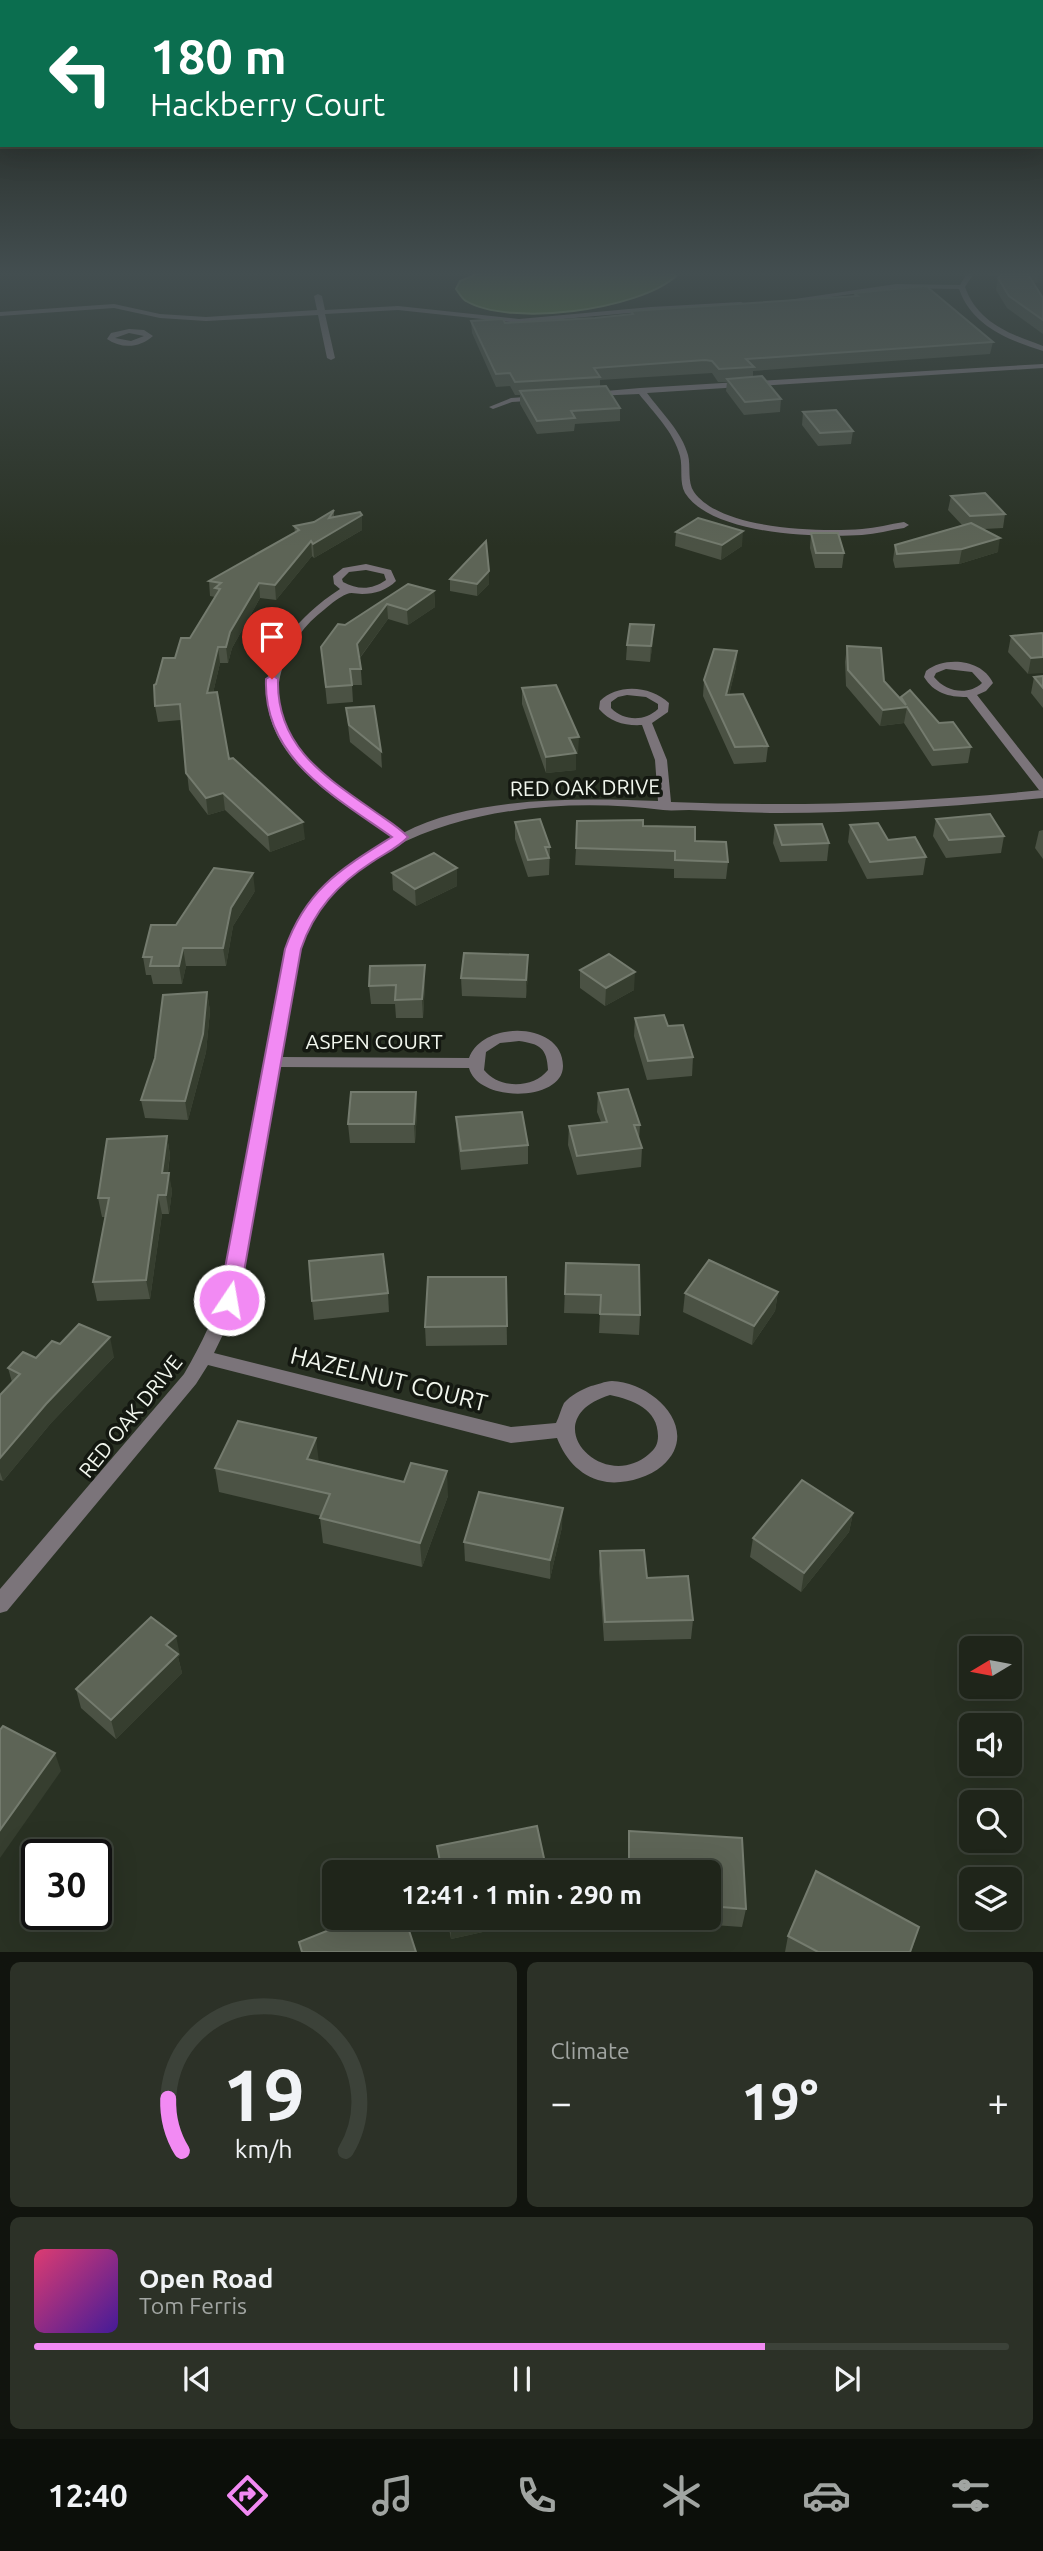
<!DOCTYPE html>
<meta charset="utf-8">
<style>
body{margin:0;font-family:Ubuntu,sans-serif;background:#2c3127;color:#f1f3f6;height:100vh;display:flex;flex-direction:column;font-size:26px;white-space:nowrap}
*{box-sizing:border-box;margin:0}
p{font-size:23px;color:#a1a5a2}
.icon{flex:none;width:38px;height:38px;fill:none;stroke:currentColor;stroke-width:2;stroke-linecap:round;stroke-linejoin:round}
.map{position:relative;height:1952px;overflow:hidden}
.drawer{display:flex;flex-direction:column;gap:10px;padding:10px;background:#11140e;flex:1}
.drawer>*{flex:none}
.top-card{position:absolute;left:0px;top:0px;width:1043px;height:147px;box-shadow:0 7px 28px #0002,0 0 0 2px #3c4239;background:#0b6e4f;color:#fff;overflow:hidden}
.needle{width:46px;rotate:260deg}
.controls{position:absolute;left:959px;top:1636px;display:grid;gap:14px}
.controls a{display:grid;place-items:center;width:63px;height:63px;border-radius:10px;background:#1f251a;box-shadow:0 7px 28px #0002,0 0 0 2px #3c4239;font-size:35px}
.speed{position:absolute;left:21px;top:1839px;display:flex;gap:14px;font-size:35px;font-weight:700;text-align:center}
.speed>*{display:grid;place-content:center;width:91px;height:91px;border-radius:50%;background:#1f251a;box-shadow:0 7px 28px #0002,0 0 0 2px #3c4239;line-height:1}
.speed .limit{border:4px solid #111;border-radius:10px;background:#fff;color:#111}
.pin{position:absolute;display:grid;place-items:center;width:60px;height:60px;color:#fff;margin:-72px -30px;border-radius:50% 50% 50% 0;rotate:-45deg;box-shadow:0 0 7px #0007}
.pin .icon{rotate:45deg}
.me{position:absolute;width:77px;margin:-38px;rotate:12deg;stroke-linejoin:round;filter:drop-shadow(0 0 5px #0008)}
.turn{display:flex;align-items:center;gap:24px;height:147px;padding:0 35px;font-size:32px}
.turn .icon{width:91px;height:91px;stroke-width:2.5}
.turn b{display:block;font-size:49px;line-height:60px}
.big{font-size:52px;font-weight:700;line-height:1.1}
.drawer .tile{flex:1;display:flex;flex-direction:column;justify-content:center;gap:10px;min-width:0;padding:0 24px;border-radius:10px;background:#2c3127}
.drawer .dial{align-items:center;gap:0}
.dial svg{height:182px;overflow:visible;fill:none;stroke:#3c4239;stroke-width:7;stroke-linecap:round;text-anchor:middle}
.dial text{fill:#f1f3f6;stroke:none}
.song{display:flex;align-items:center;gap:21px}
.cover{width:84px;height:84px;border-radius:10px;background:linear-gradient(135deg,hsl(340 70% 55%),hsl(260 70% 35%))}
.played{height:7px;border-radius:4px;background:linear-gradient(90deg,#f28af3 75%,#3c4239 75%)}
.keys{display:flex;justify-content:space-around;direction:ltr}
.heat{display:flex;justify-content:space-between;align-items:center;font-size:38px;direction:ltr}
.drawer .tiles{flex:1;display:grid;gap:10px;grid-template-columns:1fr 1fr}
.tile:last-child{grid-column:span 2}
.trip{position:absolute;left:322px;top:1860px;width:399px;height:70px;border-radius:10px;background:#1f251a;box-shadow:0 7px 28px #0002,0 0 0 2px #3c4239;font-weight:700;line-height:70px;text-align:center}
.tabs{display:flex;height:112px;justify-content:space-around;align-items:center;background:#0c0f0a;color:#a1a5a2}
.tabs .icon{width:49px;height:49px}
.tabs .selected{color:#f28af3}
.tabs b{font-size:32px;color:#f1f3f6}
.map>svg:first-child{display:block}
.water{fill:#5f873c;stroke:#8ba971;stroke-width:2}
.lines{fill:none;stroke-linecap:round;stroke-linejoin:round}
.street{fill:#7b747a;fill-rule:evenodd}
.wall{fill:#4b5244}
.shaded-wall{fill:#363e2f}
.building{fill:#5d6456;stroke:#747b6e;stroke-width:2}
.route{fill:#f28af3;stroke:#9d5a9e;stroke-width:2}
.labels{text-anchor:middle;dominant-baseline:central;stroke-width:7;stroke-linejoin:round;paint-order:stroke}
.street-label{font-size:21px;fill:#f2f7ee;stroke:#141811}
.near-street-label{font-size:24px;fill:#f2f7ee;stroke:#141811}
</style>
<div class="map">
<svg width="1043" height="1953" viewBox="0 0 1043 1953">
<rect width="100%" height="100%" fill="#293123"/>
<path class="water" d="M479,273H670L676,276C639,310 510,327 466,301C462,299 459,293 456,289L460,281Z"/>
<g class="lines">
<g class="street">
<path d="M967,273H974L965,287C978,323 1010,334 1043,346V351C1008,340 972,326 959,289L896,288L772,305L768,303L896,284L960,285Z"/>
<path d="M318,294L322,296L325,310L398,306L519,319L651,307L741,302L745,304L741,306L651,311L519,323L398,310L325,314L335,358L331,360L327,358L318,315L206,321L160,318L114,308L0,316V312L114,304L160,314L206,317L317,310L314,296Z"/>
<path d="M129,329L144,330L153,336C140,348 121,349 107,339L111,333ZM129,333L144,336L131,341L115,338Z"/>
<path d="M1043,364V368L647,393C661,412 682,432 688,455C691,466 687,482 694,492C721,530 819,532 862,529C876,528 890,524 904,522L909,525L904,528C890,530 876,534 862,535C817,538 712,535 685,493C679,482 683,468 680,456C674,432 653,412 639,394L594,396L590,394L594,392L640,388Z"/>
<path d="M539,396H542V400L512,402L493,409L489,407L511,398Z"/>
<path d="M366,564L391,570L396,581C387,590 375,594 362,594C357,594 351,592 347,594C339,597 331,604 325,609C305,624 289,645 282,669C258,749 349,796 403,833C473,796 580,798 658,801L655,760L642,725C625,726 610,722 599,709L600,701C618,683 651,686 669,703L668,712L652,723L667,760L671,802C795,807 918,803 1042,790H1039L967,697C948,697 934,693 924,677L926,671C945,656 982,659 993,683L986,691L977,695L1043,779V798C955,806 867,813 779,813C749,813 719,811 689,810C680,810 671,811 663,810C577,799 472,806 394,847C349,871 318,901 300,949L281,1057L469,1058C482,1020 563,1021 563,1066C563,1102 478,1103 469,1068L279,1067L243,1278L231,1318L214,1353L511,1427L556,1423C559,1417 561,1409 564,1403C571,1395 581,1390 591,1386C597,1385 605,1381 612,1381C653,1382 703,1430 662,1466C648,1478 625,1484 607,1482C582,1478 566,1461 557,1438L511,1443L208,1365L196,1384L7,1611L0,1613V1589L184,1374C202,1343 217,1313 225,1278L286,949C308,893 341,865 393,838C364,817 332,799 307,774C236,706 268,636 340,589L334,584L333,576L343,568ZM366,570L384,574L386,580C372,590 358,590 343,582L342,579L349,572ZM946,669L972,672L982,683C968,696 946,692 934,677L936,673ZM627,695L646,697L658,704V709C644,722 624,721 611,708V702L618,697ZM519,1041C540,1044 547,1048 548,1070C533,1089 499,1089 484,1070L486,1052L500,1043ZM610,1395C633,1400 658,1409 658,1436C658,1444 655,1449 649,1454C602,1495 532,1419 610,1395Z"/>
</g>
</g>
<g class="wall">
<path d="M985,273H1043V278L1037,283L1033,282L1043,298V334L1007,308L996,290L998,278L1000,277L985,274Z"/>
<path d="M854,293L993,342L990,354L753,371V377L781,399L780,412L744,415L726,391L727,382H718L712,373L600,380V386L620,408V421L575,424L574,431L537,434L520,404V395H515L510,386L496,387L472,333L471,321L505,323L595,318L631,315V311L854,297Z"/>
<path d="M803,412L853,431L851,444L818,446L802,425Z"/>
<path d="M951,496L1005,514L1003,528L984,529L998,552L959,564L895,568L893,560L895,545L962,525L948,510Z"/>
<path d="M334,510V517L362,515V530L314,558L312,556L276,600L260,598L232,648L228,663H220L213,693L229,759L305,839L270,852L225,810L208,815L189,790L181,720L158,722L155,706L156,684L190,638L215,597L210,596L209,581L295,532L294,526L314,522Z"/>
<path d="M676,532L742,546L721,560L675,546Z"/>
<path d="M811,533L844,553L842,568H815L810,548Z"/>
<path d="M489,571V584L477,596L450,591V579Z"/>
<path d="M408,584L434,591L435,607L408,625L388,619L360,658L362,685H352L353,702L327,704L321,647Z"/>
<path d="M1042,633L1028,674L1008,652L1011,636Z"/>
<path d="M653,641L650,662L626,660L627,645Z"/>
<path d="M847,646L884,681L900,699L901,697L971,747L968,763L932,766L904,723L880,726L846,686L845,662Z"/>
<path d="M737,651L736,667L729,695L768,746L766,762L734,764L703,696L704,680Z"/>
<path d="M1043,676V708L1031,693L1034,677Z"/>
<path d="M522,688L578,754H576V770L546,773L522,704Z"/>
<path d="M346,708L381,751L382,768L350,742Z"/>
<path d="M936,819L1004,836L1001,853L946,858L933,836Z"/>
<path d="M515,822L550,847L549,875L528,877L515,839Z"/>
<path d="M775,825L829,843L827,861L780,862L773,843Z"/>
<path d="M850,825L888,840L926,857L923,875L867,879L848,842Z"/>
<path d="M1043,830V859L1035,848L1039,831Z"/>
<path d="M695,841L728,862L726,879L674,878V869L575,865L576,848Z"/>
<path d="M392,873L457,886L416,906L393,890Z"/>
<path d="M255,891L233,926L226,966H186L182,984H153L151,975H146L143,957L176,925Z"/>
<path d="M580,970L634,990L605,1006L580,988Z"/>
<path d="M528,973L526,998L462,996L461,978Z"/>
<path d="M425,983L423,1018H396L395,1004H371L369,986Z"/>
<path d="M207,992L210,1011L206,1052L188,1120L145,1118L141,1100Z"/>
<path d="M635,1018L668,1026L693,1057L692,1076L647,1080L634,1036Z"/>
<path d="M416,1092L417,1111L415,1143H350L348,1124Z"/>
<path d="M598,1093L640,1125L639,1140L642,1148L641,1167L577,1175L568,1145L569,1126L601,1122L597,1112Z"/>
<path d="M456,1117L528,1145V1164L461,1170L457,1136Z"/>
<path d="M167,1136L170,1155L168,1173L172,1191L169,1214H162L150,1299L97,1301L93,1282L105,1217H102L98,1198Z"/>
<path d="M566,1263L640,1315L639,1335L599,1333L600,1314L564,1313Z"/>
<path d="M506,1277L507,1345L426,1346L425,1327Z"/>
<path d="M778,1292L775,1311L752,1345L683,1312L685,1293Z"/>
<path d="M388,1293L389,1312L314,1320L312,1301Z"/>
<path d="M60,1344L114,1357L51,1423L3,1481L0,1480V1395L12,1382L8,1368L36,1358Z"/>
<path d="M319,1462L448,1496L422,1567L323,1543L320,1518L321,1516L219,1492L215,1468Z"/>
<path d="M853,1513L849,1532L801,1592L750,1557L753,1538Z"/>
<path d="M562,1527L550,1579L465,1561L464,1542Z"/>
<path d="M600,1551L647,1578L693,1620L691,1639L604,1641L599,1571Z"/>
<path d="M180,1655L178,1657L182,1673L116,1739L81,1708L76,1689Z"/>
<path d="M629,1831L742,1838L746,1909L742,1927L627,1919L709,1918V1872H628Z"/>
<path d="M437,1846L547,1872H440Z"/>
<path d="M447,1918H546L451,1939Z"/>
<path d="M919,1927L911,1952H785L788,1936Z"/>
</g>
<g class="shaded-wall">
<path d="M1038,273H1043V278L1037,283Z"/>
<path d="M362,515V530L314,558L313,544Z"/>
<path d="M743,531L742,546L721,560L722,545Z"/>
<path d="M1000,538L998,552L959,564L962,549Z"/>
<path d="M311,541L312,556L276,600L275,585Z"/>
<path d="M489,571V584L477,596V584Z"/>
<path d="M259,583L260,598L232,648L228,663L226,647L230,632Z"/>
<path d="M434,591L435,607L408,625L407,610Z"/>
<path d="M387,604L388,619L358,660L357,644Z"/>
<path d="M654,625L653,641L650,662L651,646Z"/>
<path d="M218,647L220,663L209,710L207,693Z"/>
<path d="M737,651L736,667L725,711L726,695Z"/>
<path d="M1043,657V673L1028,674L1031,658Z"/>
<path d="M907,707L904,723L880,726L883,710Z"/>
<path d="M579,737L578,754H576V770L546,773V757L569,738Z"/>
<path d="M223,793L225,810L208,815L206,798Z"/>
<path d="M303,822L305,839L270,852L268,835Z"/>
<path d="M457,868V886L416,906L415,889Z"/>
<path d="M253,873L255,891L233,926L226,966L223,948L231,908Z"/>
<path d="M183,948L186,966L182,984L179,966Z"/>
<path d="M528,955V973L526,998V980Z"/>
<path d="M425,965V983L423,1018L422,999Z"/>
<path d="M635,972L634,990L605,1006L606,988Z"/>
<path d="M207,992L210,1011L206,1052L188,1120L185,1101Z"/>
<path d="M416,1092L417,1111L415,1143L414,1124Z"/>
<path d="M167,1136L170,1155L165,1192L162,1173Z"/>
<path d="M169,1173L172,1191L169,1214L166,1195Z"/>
<path d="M158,1195L162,1214L150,1299L146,1280Z"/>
<path d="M778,1292L775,1311L752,1345L754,1326Z"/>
<path d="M110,1337L114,1357L51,1423L3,1481L0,1472V1458L46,1404Z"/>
<path d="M316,1438L319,1463L307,1459Z"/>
<path d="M447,1471L448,1496L422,1567L420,1543Z"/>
<path d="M563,1508L562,1527L550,1579V1560Z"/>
<path d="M853,1513L849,1532L801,1592L804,1573Z"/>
<path d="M176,1636L180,1655L178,1657L182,1673L116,1739L111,1720L166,1645Z"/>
<path d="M55,1753L61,1771L0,1858V1830Z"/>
<path d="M464,1918H546L451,1939L450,1921Z"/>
</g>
<g class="building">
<path d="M1004,273H1027L1043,298V320L1009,296L998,278Z"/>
<path d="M926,286L993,342L746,359L754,367L719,369L712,361L705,360L594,368L600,377L515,382L510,373L496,374L471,321L503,319L505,323L595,318L633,314L631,311L858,296L854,293Z"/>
<path d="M762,376L781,399L745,402L727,379Z"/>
<path d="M606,386L620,408L571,411L575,418L537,421L520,391Z"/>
<path d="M836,410L853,431L820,433L803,412Z"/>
<path d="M985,493L1005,514L970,516L951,496Z"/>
<path d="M334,510L329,518L360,512L362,515L313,544L311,541L275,585L259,583L230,632L226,647H218L207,693L217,692L229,759L233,758L303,822L268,835L223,793L206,798L186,773L180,704L155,706L154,685L156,684L163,658H175L181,638H190L220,589L215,588L221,583L209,581L299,530L294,526L314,522Z"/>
<path d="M698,518L743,531L722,545L676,532Z"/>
<path d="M971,523L1000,538L962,549L897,554L895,545Z"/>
<path d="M811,533H838L844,553H816Z"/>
<path d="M486,541L489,571L477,584L450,579Z"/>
<path d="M408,584L434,591L407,610L387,604L357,644L361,669H350L352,685L326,687L321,647L338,624L345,625Z"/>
<path d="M630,624L654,625L651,646L627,645Z"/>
<path d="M1042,633L1043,634V657L1031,658L1011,636Z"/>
<path d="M847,646L881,648L884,681L906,705L901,697L910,690L939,723L953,722L971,747L934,750L907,707L883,710L848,670Z"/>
<path d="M714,649L737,651L726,695L743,694L768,746L735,747L704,680Z"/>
<path d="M1043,676V688L1034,677Z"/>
<path d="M556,685L579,737L569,738L576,753L546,757L522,688Z"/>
<path d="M374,706L381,751L349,725L346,708Z"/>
<path d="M990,814L1004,836L949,840L936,819Z"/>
<path d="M540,819L550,847H545L549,858L528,860L515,822Z"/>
<path d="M643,820V826L695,827V841L726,842L728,862L675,860V851L576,848L577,821Z"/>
<path d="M878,823L888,840L915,837L926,857L870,862L850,825Z"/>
<path d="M822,824L829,843L782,845L775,825Z"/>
<path d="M434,853L457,868L415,889L392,873Z"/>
<path d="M214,868L253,873L231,908L223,948H183L179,966H150L152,957H143L151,925H176Z"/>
<path d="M464,953L528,955L526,980L461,978Z"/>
<path d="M609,954L635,972L606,988L580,970Z"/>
<path d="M425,965L422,999L395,1000L396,985L369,986L370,966Z"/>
<path d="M207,992L203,1034L185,1101L141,1100L155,1058L163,995Z"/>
<path d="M664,1015L668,1026L683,1025L693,1057L648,1061L635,1018Z"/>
<path d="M628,1089L640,1125H634L642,1148L577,1156L569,1126L607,1122L598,1093Z"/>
<path d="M351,1092H416L414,1124H348Z"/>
<path d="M522,1112L528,1145L461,1151L456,1117Z"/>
<path d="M167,1136L162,1173H169L166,1195H158L146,1280L93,1282L109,1198H98L107,1139Z"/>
<path d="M383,1254L388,1293L312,1301L309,1261Z"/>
<path d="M709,1260L778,1292L754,1326L685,1293Z"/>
<path d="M566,1263L639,1265L640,1315L600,1314L601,1295L565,1294Z"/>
<path d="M428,1277H506L507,1326L425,1327Z"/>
<path d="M79,1324L110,1337L46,1404L0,1458V1395L20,1374L8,1368L23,1352L36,1358L52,1341L60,1344Z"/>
<path d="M238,1421L316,1438L307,1459L404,1482L411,1463L447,1471L420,1543L320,1518L330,1494L215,1468Z"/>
<path d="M802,1480L853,1513L804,1573L753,1538Z"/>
<path d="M479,1492L563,1508L550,1560L464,1542Z"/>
<path d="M644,1550L647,1578L688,1576L693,1620L605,1622L600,1551Z"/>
<path d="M151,1617L176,1636L166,1645L178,1654L111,1720L76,1689Z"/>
<path d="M3,1726L55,1753L0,1830V1730Z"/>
<path d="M537,1826L547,1872H442L437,1846Z"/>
<path d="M629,1831L742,1838L746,1909L709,1906V1872H629Z"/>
<path d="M816,1871L919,1927L910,1952H818L788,1936Z"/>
<path d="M359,1918H405L416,1952H302L299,1942Z"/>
<path d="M449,1918H464L450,1921Z"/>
</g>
<linearGradient id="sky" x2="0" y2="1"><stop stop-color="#171b13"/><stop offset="0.5" stop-color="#434e50"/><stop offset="1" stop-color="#434e50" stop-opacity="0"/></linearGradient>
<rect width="1043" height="547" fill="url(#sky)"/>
<path class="route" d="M272,675L278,679C276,746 324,776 374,811C385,819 399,827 408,837C399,847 384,854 372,862C338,884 314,910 301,949L239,1300L236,1305L229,1308L222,1305L219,1300L285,949C306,889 341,869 392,837C334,796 263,758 266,679Z"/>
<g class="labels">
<g class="street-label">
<text transform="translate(585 787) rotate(-1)">RED OAK DRIVE</text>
<text x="374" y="1041">ASPEN COURT</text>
<text transform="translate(130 1416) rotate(-51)">RED OAK DRIVE</text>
</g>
<g class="near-street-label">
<text transform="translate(389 1379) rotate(14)">HAZELNUT COURT</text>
</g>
</g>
</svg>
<div class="controls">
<a><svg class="needle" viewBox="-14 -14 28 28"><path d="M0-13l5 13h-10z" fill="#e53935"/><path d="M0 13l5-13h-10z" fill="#a1a5a2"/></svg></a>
<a><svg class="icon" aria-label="sound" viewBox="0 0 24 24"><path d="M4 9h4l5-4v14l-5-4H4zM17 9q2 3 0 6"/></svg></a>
<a><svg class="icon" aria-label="search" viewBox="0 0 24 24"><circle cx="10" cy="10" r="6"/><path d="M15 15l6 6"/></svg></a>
<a><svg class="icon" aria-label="layers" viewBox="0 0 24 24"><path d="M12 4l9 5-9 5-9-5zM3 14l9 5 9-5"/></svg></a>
</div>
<div class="speed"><div class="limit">30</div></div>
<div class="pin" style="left:272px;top:679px;background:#d93025"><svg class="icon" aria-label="arrive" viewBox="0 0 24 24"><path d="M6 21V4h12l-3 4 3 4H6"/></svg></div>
<svg class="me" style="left:229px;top:1300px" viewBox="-20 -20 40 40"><circle r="17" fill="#f28af3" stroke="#fff" stroke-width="3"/><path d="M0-11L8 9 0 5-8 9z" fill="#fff"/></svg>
<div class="trip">12:41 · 1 min · 290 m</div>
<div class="top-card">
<div class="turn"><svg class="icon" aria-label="left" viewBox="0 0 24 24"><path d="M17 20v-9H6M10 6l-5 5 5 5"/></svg><div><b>180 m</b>Hackberry Court</div></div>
</div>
</div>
<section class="drawer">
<div class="tiles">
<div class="tile dial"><svg viewBox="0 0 100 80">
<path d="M14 69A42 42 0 1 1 86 69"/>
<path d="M14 69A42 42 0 0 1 8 46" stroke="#f28af3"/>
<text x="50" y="56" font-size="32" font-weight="700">19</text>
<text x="50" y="72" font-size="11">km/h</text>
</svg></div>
<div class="tile"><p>Climate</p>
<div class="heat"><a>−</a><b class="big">19°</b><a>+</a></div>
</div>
<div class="tile">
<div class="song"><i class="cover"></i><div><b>Open Road</b><p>Tom Ferris</p></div></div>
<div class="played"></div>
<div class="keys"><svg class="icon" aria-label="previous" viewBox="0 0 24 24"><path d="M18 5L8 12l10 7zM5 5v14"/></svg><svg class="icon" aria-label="pause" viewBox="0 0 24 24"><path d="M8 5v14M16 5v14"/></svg><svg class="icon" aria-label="next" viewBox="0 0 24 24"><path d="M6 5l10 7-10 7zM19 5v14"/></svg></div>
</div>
</div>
</section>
<nav class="tabs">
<b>12:40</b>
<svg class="icon selected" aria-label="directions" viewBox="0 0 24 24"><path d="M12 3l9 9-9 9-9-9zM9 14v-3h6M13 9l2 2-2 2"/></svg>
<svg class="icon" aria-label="music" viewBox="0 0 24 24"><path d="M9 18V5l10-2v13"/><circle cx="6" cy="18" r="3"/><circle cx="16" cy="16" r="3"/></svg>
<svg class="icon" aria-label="phone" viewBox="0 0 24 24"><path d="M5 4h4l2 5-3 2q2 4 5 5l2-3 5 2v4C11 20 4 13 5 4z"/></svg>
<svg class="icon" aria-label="climate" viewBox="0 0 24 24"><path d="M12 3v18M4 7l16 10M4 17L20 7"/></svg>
<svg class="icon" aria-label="car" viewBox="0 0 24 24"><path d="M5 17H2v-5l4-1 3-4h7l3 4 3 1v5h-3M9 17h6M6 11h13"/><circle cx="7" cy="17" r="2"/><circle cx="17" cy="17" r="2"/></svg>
<svg class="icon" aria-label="filters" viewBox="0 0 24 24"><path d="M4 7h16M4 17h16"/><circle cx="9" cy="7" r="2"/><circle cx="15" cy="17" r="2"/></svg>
</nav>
